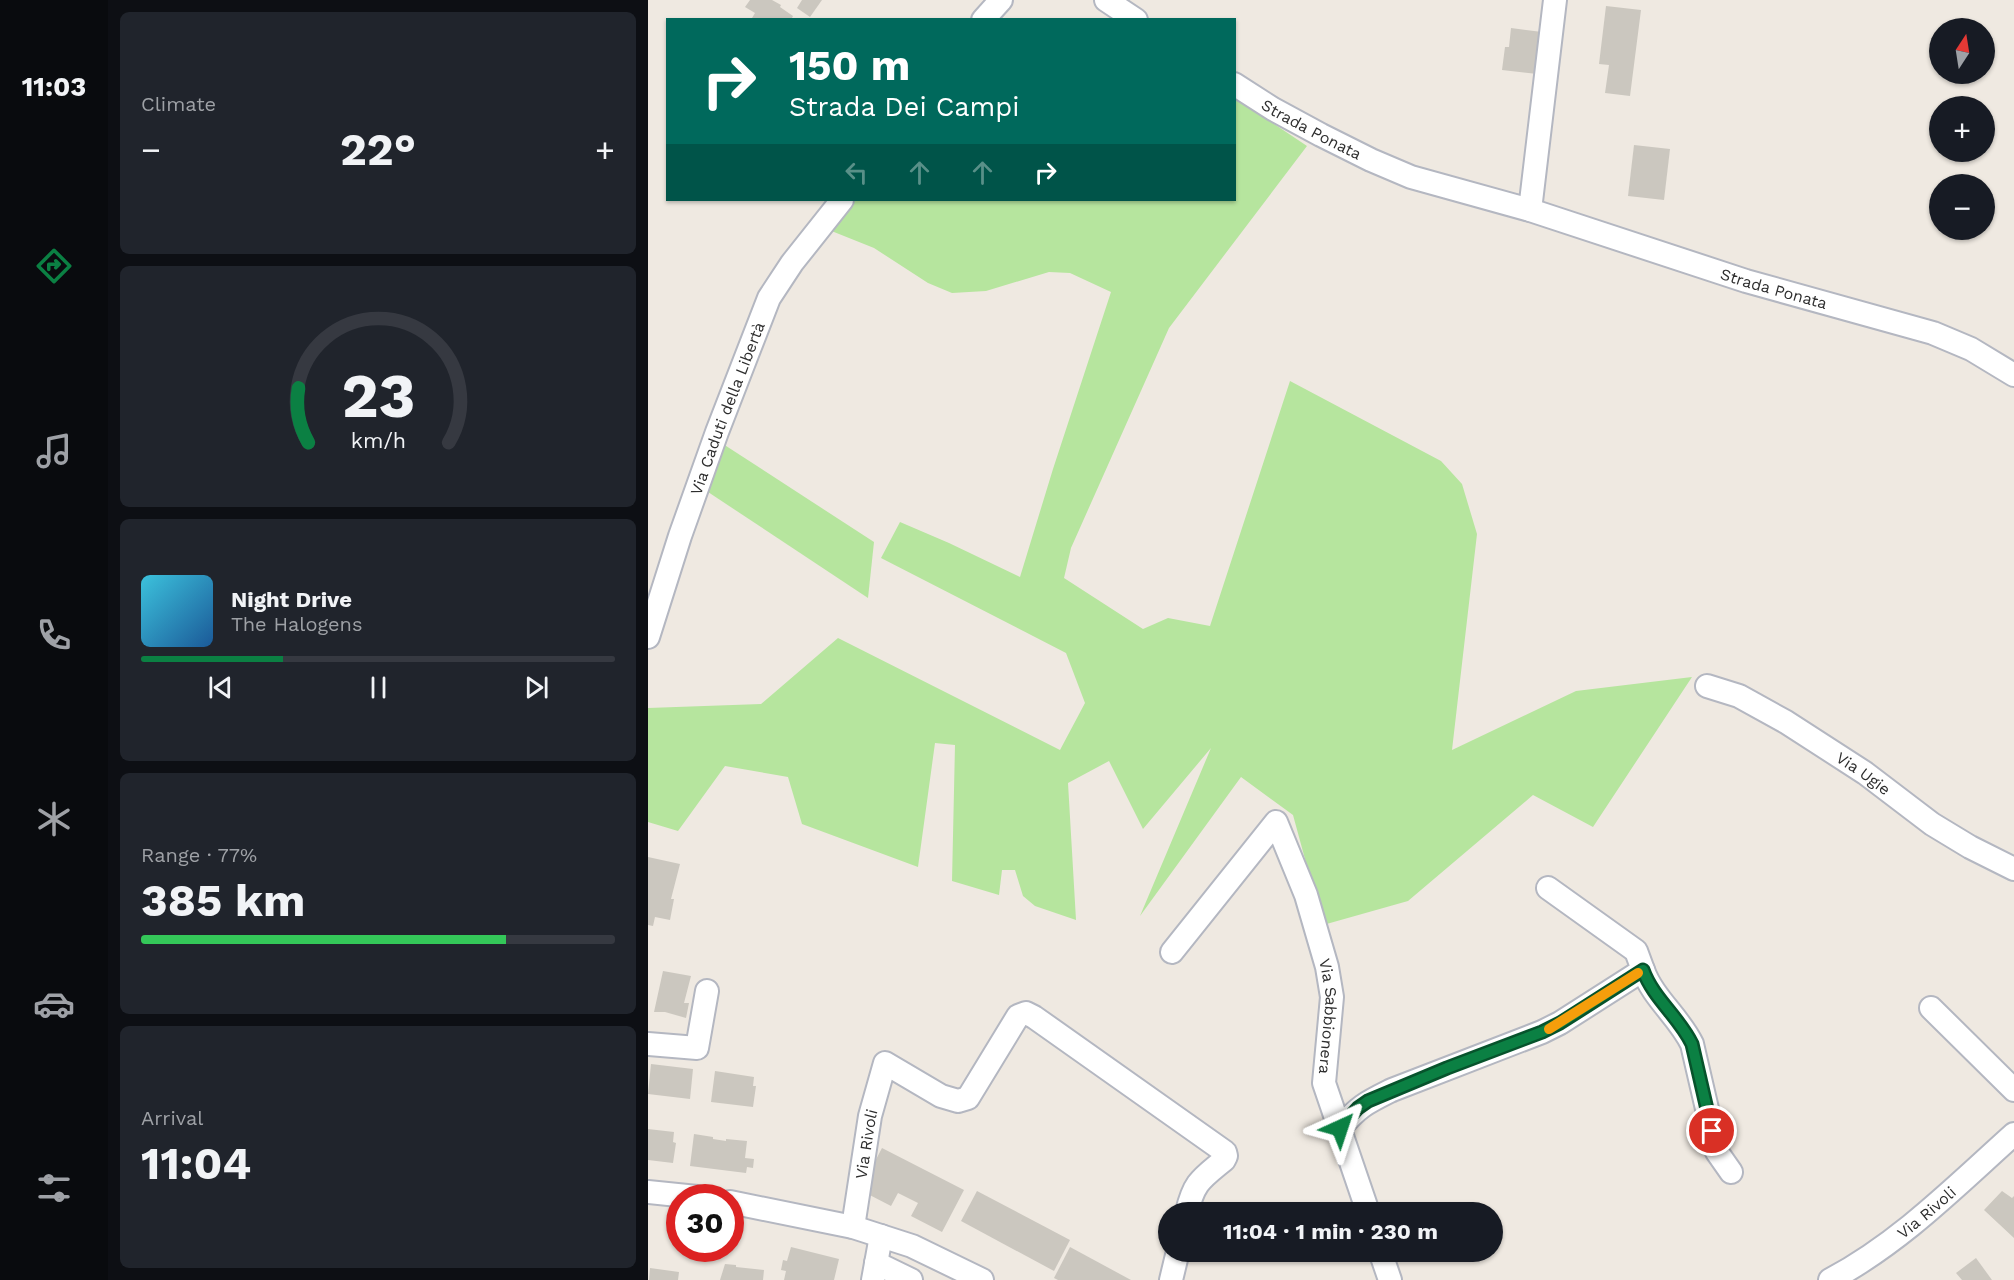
<!DOCTYPE html>
<meta charset="utf-8">
<style>
body{margin:0;font-family:"Work Sans",sans-serif;background:#20242c;color:#f1f3f6;height:100vh;display:flex;flex-direction:column;font-size:22px;white-space:nowrap}
*{box-sizing:border-box;margin:0}
p{font-size:20px;color:#9ea1a6}
.icon{flex:none;width:33px;height:33px;fill:none;stroke:currentColor;stroke-width:2;stroke-linecap:round;stroke-linejoin:round}
.map{position:relative;flex:1;overflow:hidden}
.side{display:flex;flex-direction:column;gap:12px;padding:12px;background:#0d0f14;width:540px}
.side>*{flex:none}
.banner{position:absolute;left:18px;top:18px;width:570px;height:183px;border-radius:0px;box-shadow:0 2px 4px #0004;background:#00695c;color:#fff;overflow:hidden}
.needle{width:39px;rotate:12deg}
.buttons{position:absolute;left:1281px;top:18px;display:grid;gap:12px}
.buttons a{display:grid;place-items:center;width:66px;height:66px;border-radius:50%;background:#171b24;box-shadow:0 2px 4px #0004;font-size:30px}
.speed{position:absolute;left:18px;top:1184px;display:flex;gap:12px;font-size:30px;font-weight:700;text-align:center}
.speed>*{display:grid;place-content:center;width:78px;height:78px;border-radius:50%;background:#171b24;box-shadow:0 2px 4px #0004;line-height:1}
.speed .limit{border:9px solid #d22;background:#fff;color:#111}
.pin{position:absolute;display:grid;place-items:center;width:51px;height:51px;color:#fff;margin:-26px;border:3px solid #fff;border-radius:50%;box-shadow:0 2px 6px #0007}
.me{position:absolute;width:66px;margin:-33px;rotate:42deg;stroke-linejoin:round;filter:drop-shadow(0 0 4px #0008)}
.turn{display:flex;align-items:center;gap:21px;height:126px;padding:0 24px;font-size:27px}
.turn .icon{width:78px;height:78px;stroke-width:2.5}
.turn b{display:block;font-size:42px;line-height:51px}
.lanes{display:flex;align-items:center;height:57px;padding:0 24px;background:#0003;justify-content:center;gap:30px;direction:ltr}
.lanes .off{opacity:.35}
.big{font-size:45px;font-weight:700;line-height:1.1}
.side .card{flex:1;display:flex;flex-direction:column;justify-content:center;gap:9px;min-width:0;padding:0 21px;border-radius:9px;background:#20242c}
.side .dial{align-items:center;gap:0}
.dial svg{height:156px;overflow:visible;fill:none;stroke:#363941;stroke-width:7;stroke-linecap:round;text-anchor:middle}
.dial text{fill:#f1f3f6;stroke:none}
.song{display:flex;align-items:center;gap:18px}
.cover{width:72px;height:72px;border-radius:9px;background:linear-gradient(135deg,hsl(190 70% 55%),hsl(210 70% 35%))}
.played{height:6px;border-radius:3px;background:linear-gradient(90deg,#0b8043 30%,#363941 30%)}
.keys{display:flex;justify-content:space-around;direction:ltr}
.heat{display:flex;justify-content:space-between;align-items:center;font-size:33px;direction:ltr}
.charge{height:9px;border-radius:4px;background:linear-gradient(90deg,#34c759 77%,#363941 0)}
.trip{position:absolute;left:510px;top:1202px;width:345px;height:60px;border-radius:30px;background:#171b24;box-shadow:0 2px 4px #0004;font-weight:700;line-height:60px;text-align:center}
main{display:flex;flex:1;min-height:0}
.menu{display:flex;flex-direction:column;width:108px;justify-content:space-around;align-items:center;background:#090b0e;color:#9ea1a6}
.menu .icon{width:42px;height:42px}
.menu .on{color:#0b8043}
.menu b{font-size:27px;color:#f1f3f6}
.map>svg:first-child{display:block}
.green{fill:#b6e59e}
.building{fill:#cbc7bf}
.lines{fill:none;stroke-linecap:round;stroke-linejoin:round}
.minor-casing{stroke:#b4b7c1;stroke-width:26}
.minor{stroke:#fff;stroke-width:22}
.route-casing{stroke:#07532c;stroke-width:15}
.route{stroke:#0b8043;stroke-width:10}
.slow{stroke:#f59e0b;stroke-width:10}
.labels{text-anchor:middle;dominant-baseline:central;stroke-width:4.5;stroke-linejoin:round;paint-order:stroke}
.street-label{font-size:16px;fill:#2e2e2e;stroke:#fff}
</style>
<main>
<nav class="menu">
<b>11:03</b>
<svg class="icon on" aria-label="directions" viewBox="0 0 24 24"><path d="M12 3l9 9-9 9-9-9zM9 14v-3h6M13 9l2 2-2 2"/></svg>
<svg class="icon" aria-label="music" viewBox="0 0 24 24"><path d="M9 18V5l10-2v13"/><circle cx="6" cy="18" r="3"/><circle cx="16" cy="16" r="3"/></svg>
<svg class="icon" aria-label="phone" viewBox="0 0 24 24"><path d="M5 4h4l2 5-3 2q2 4 5 5l2-3 5 2v4C11 20 4 13 5 4z"/></svg>
<svg class="icon" aria-label="climate" viewBox="0 0 24 24"><path d="M12 3v18M4 7l16 10M4 17L20 7"/></svg>
<svg class="icon" aria-label="car" viewBox="0 0 24 24"><path d="M5 17H2v-5l4-1 3-4h7l3 4 3 1v5h-3M9 17h6M6 11h13"/><circle cx="7" cy="17" r="2"/><circle cx="17" cy="17" r="2"/></svg>
<svg class="icon" aria-label="filters" viewBox="0 0 24 24"><path d="M4 7h16M4 17h16"/><circle cx="9" cy="7" r="2"/><circle cx="15" cy="17" r="2"/></svg>
</nav>
<section class="side">
<div class="card"><p>Climate</p>
<div class="heat"><a>−</a><b class="big">22°</b><a>+</a></div>
</div>
<div class="card dial"><svg viewBox="0 0 100 80">
<path d="M14 69A42 42 0 1 1 86 69"/>
<path d="M14 69A42 42 0 0 1 9 41" stroke="#0b8043"/>
<text x="50" y="56" font-size="32" font-weight="700">23</text>
<text x="50" y="72" font-size="11">km/h</text>
</svg></div>
<div class="card">
<div class="song"><i class="cover"></i><div><b>Night Drive</b><p>The Halogens</p></div></div>
<div class="played"></div>
<div class="keys"><svg class="icon" aria-label="previous" viewBox="0 0 24 24"><path d="M18 5L8 12l10 7zM5 5v14"/></svg><svg class="icon" aria-label="pause" viewBox="0 0 24 24"><path d="M8 5v14M16 5v14"/></svg><svg class="icon" aria-label="next" viewBox="0 0 24 24"><path d="M6 5l10 7-10 7zM19 5v14"/></svg></div>
</div>
<div class="card"><p>Range · 77%</p><b class="big">385 km</b><div class="charge"></div></div>
<div class="card"><p>Arrival</p><b class="big">11:04</b></div>
</section>
<div class="map">
<svg width="1366" height="1280" viewBox="0 0 1366 1280">
<rect width="100%" height="100%" fill="#efe9e1"/>
<g class="green">
<path d="M587,98L659,146L521,328L423,548L416,578L495,629L520,618L562,626L642,381L793,461L814,484L829,534L804,750L928,691L1044,677L945,827L885,795L760,901L675,925L645,815L593,777L492,916L563,748L495,829L461,761L420,783L428,920L387,906L375,896L367,870H354L351,895L304,881L307,745L287,743L270,867L154,824L140,777L77,766L30,831L0,822V708L113,704L190,638L412,750L437,703L418,653L233,558L252,522L301,543L372,577L405,469L463,292L422,273L401,272L338,291L304,293L280,283L226,248L181,230L206,200H586Z"/>
<path d="M75,444L226,542L220,598L54,488Z"/>
</g>
<g class="building">
<path d="M102,0H124L133,5L132,7L145,16L143,20H105L104,18L107,13L97,7Z"/>
<path d="M154,0H174L162,17L149,8Z"/>
<path d="M958,6L993,10L982,96L957,93L961,65L951,64Z"/>
<path d="M863,28L894,32L889,74L854,70L857,47H861Z"/>
<path d="M986,145L1022,149L1016,200L980,196Z"/>
<path d="M0,857L32,864L23,899H26L22,920L7,917L5,926L0,925Z"/>
<path d="M15,971L43,976L36,1003H41L38,1018L17,1012H6Z"/>
<path d="M3,1064L45,1069L42,1099L0,1094Z"/>
<path d="M67,1071L106,1077L105,1086H108L105,1107L63,1102Z"/>
<path d="M0,1129L26,1132L25,1142L28,1143L25,1163L0,1160Z"/>
<path d="M46,1134L65,1137V1139L78,1141V1139L99,1141L97,1158L106,1159L105,1168L99,1167L98,1173L42,1166Z"/>
<path d="M234,1148L316,1190L294,1232L263,1216L270,1203L250,1193L243,1206L212,1190Z"/>
<path d="M329,1191L422,1240L406,1271L313,1221Z"/>
<path d="M1354,1191L1364,1198L1366,1196V1238L1336,1210Z"/>
<path d="M143,1247L191,1259L186,1280H136L138,1271L133,1270L135,1260L139,1261Z"/>
<path d="M422,1247L483,1280H410L406,1278Z"/>
<path d="M1328,1258L1344,1280H1314L1308,1273Z"/>
<path d="M77,1264L88,1265V1267L116,1270L115,1280H72Z"/>
<path d="M2,1268L31,1272L30,1280H1Z"/>
</g>
<g class="lines">
<g class="minor-casing">
<g id="minor">
<path d="M458,0L488,20"/>
<path d="M335,20L353,0"/>
<path id="s1" d="M586,84L625,109L673,135L723,160L763,177L882,210L1098,281L1285,333L1323,349L1366,375"/>
<path d="M882,210L907,0"/>
<path id="s2" d="M0,637L32,536L69,432L121,298L144,263L194,200"/>
<path id="s3" d="M1059,686L1091,696L1138,722L1217,773L1284,824L1322,847L1366,869"/>
<path id="s4" d="M524,952L628,822L658,895L679,967L684,997L676,1083L720,1212"/>
<path d="M995,970C1005,998 1031,1017 1044,1044L1069,1152L1083,1172"/>
<path d="M1283,1008L1366,1090"/>
<path d="M0,1044L49,1048L59,991"/>
<path d="M692,1128C711,1106 718,1103 744,1090L894,1032L912,1023L995,970L988,951L900,888"/>
<path d="M0,1192L49,1197"/>
<path d="M82,1202L205,1227L264,1246L334,1280"/>
<path id="s5" d="M205,1227L222,1116L237,1063L293,1096L310,1101L320,1098L370,1016L378,1013L386,1017L577,1152L578,1156L576,1160C553,1179 546,1182 539,1212"/>
<path d="M732,1251L742,1280"/>
<path d="M228,1263L263,1280"/>
<path d="M225,1280L233,1236"/>
<path d="M523,1280L530,1251"/>
<path id="s6" d="M1182,1280C1252,1243 1308,1186 1366,1134"/>
</g>
</g>
<use href="#minor" class="minor"/>
</g>
<g class="lines">
<g class="route-casing">
<path id="route" d="M692,1128L710,1108L720,1101L799,1068L894,1032L912,1023L995,970C1005,998 1031,1017 1044,1044L1064,1131"/>
</g>
<use href="#route" class="route"/>
<path class="slow" d="M901,1029L990,973"/>
</g>
<g class="labels">
<g class="street-label">
<text stroke="none"><textPath href="#s1" startOffset="90">Strada Ponata</textPath></text>
<text stroke="none"><textPath href="#s1" startOffset="580">Strada Ponata</textPath></text>
<text stroke="none"><textPath href="#s2" startOffset="242">Via Caduti della Libertà</textPath></text>
<text stroke="none"><textPath href="#s3" startOffset="180">Via Ugie</textPath></text>
<text stroke="none"><textPath href="#s4" startOffset="370">Via Sabbionera</textPath></text>
<text stroke="none"><textPath href="#s5" startOffset="84">Via Rivoli</textPath></text>
<text stroke="none"><textPath href="#s6" startOffset="118">Via Rivoli</textPath></text>
</g>
</g>
</svg>
<div class="buttons">
<a><svg class="needle" viewBox="-14 -14 28 28"><path d="M0-13l5 13h-10z" fill="#e53935"/><path d="M0 13l5-13h-10z" fill="#9ea1a6"/></svg></a>
<a>+</a>
<a>−</a>
</div>
<div class="speed"><div class="limit">30</div></div>
<div class="pin" style="left:1064px;top:1131px;background:#d93025"><svg class="icon" aria-label="arrive" viewBox="0 0 24 24"><path d="M6 21V4h12l-3 4 3 4H6"/></svg></div>
<svg class="me" style="left:692px;top:1128px" viewBox="-20 -20 40 40"><path d="M0-17L14 15 0 8-14 15z" fill="#0b8043" stroke="#fff" stroke-width="4"/></svg>
<div class="trip">11:04 · 1 min · 230 m</div>
<div class="banner">
<div class="turn"><svg class="icon" aria-label="right" viewBox="0 0 24 24"><path d="M7 20v-9h11M14 6l5 5-5 5"/></svg><div><b>150 m</b>Strada Dei Campi</div></div>
<div class="lanes"><svg class="icon off" aria-label="left" viewBox="0 0 24 24"><path d="M17 20v-9H6M10 6l-5 5 5 5"/></svg><svg class="icon off" aria-label="ahead" viewBox="0 0 24 24"><path d="M12 20V5M6 11l6-6 6 6"/></svg><svg class="icon off" aria-label="ahead" viewBox="0 0 24 24"><path d="M12 20V5M6 11l6-6 6 6"/></svg><svg class="icon" aria-label="right" viewBox="0 0 24 24"><path d="M7 20v-9h11M14 6l5 5-5 5"/></svg></div>
</div>
</div>
</main>
